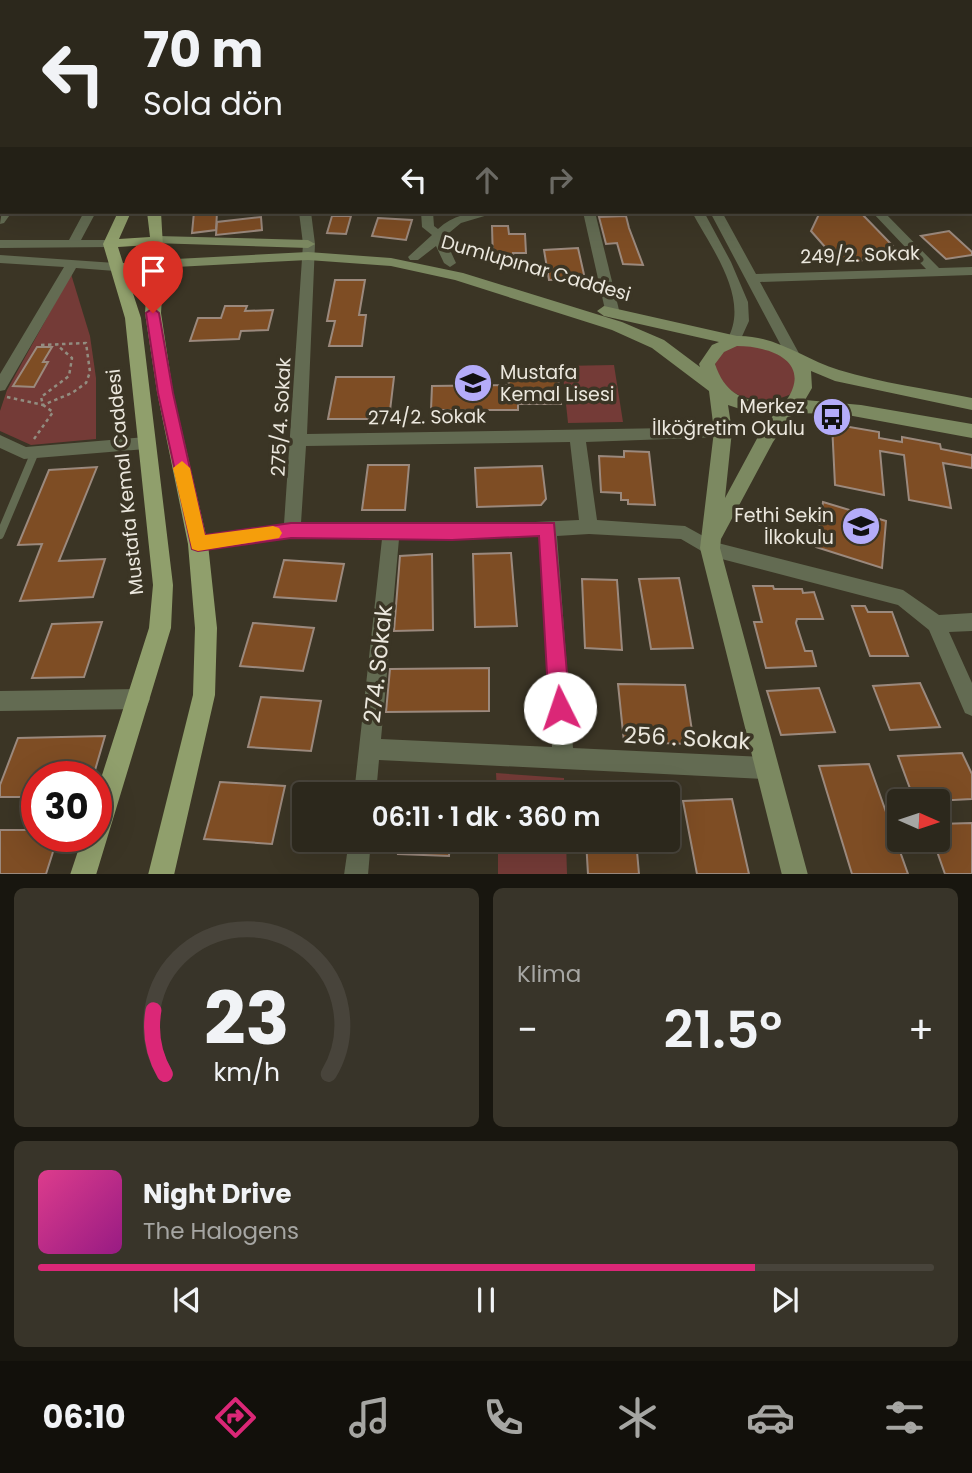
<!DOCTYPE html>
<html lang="tr">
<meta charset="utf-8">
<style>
body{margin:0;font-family:Poppins,sans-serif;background:#383429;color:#f1f3f6;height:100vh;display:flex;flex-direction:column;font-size:26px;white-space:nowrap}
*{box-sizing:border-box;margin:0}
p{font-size:23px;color:#a6a6a3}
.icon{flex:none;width:38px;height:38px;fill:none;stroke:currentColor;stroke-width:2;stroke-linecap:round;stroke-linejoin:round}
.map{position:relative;height:874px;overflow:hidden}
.details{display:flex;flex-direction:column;gap:14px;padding:14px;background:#18160f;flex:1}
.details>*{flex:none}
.hud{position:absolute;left:0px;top:0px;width:973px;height:214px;box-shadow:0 7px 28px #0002,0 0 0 2px #48443b;background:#2c281c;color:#f1f3f6;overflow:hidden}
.needle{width:46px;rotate:93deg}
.tools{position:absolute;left:887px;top:789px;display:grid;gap:14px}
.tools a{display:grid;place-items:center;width:63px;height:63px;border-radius:7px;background:#2c281c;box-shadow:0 7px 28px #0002,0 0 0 2px #48443b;font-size:35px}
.speed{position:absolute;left:21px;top:761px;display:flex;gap:14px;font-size:35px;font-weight:700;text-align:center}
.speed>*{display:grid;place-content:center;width:91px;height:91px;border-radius:50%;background:#2c281c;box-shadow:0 7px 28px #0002,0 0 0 2px #48443b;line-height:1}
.speed .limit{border:10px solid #d22;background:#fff;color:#111}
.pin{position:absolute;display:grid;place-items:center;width:60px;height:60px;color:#fff;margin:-72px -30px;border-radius:50% 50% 50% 0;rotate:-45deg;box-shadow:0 0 7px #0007}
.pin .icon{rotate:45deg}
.me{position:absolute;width:77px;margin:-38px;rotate:356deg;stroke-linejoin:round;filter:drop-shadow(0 0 5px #0008)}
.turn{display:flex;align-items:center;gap:24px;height:147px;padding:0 28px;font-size:32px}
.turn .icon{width:91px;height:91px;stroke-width:2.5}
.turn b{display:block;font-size:49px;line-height:60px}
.lanes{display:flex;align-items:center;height:66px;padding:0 28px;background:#0003;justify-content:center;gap:35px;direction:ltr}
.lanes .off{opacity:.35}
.big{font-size:52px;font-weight:600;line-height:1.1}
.details .widget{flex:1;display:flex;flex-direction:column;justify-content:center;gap:10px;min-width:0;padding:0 24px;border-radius:10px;background:#383429}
.details .dial{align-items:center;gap:0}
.dial svg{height:182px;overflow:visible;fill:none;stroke:#48443b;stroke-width:7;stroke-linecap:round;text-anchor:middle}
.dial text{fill:#f1f3f6;stroke:none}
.song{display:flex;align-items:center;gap:21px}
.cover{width:84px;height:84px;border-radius:10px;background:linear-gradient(135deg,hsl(330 70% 55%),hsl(310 70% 35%))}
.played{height:7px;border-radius:4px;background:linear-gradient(90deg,#db2777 80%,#48443b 80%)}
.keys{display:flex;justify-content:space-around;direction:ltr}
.heat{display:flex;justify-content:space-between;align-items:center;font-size:38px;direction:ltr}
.details .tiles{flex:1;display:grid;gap:14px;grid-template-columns:1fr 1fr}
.widget:last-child{grid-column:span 2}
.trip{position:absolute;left:292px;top:782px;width:388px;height:70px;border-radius:7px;background:#2c281c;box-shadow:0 7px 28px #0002,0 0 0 2px #48443b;font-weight:600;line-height:70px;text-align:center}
.tabs{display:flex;height:112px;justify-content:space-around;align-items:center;background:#12100b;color:#a6a6a3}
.tabs .icon{width:49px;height:49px}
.tabs .active{color:#db2777}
.tabs b{font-size:32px;color:#f1f3f6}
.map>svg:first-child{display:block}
.green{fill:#743b37}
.building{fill:#7e4d24;stroke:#9b897d;stroke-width:2}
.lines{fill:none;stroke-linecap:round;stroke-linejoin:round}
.path-far1{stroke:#928d80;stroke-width:2;stroke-dasharray:2 2;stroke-linecap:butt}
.path{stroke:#928d80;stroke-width:2.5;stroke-dasharray:3.5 3.5;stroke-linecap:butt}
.service{stroke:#636b52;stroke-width:8}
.pedestrian{fill:#636b52;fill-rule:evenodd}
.minor{fill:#636b52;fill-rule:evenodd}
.secondary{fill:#7c8961;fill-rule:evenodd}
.primary{fill:#909f6c;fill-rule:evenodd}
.route{fill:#db2777;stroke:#8e194d;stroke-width:2}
.slow{fill:#f59e0b}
.labels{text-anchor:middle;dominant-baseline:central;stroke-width:7;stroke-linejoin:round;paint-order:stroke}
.street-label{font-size:19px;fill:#ebe7dd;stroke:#3b3525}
.poi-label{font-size:19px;fill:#ebe7dd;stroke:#3b3525;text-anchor:end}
.near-street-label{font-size:23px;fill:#ebe7dd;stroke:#3b3525}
</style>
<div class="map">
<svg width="972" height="875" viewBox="0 0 972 875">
<rect width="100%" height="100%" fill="#3b3525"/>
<g class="green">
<path d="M71,274L90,336L96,378V439L31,445L0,431V411L7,390Z"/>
<path d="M749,343L786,356L799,375L793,393C766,408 716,399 715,362L726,348Z"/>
<path d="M614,365L623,422L568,423L562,366Z"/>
<path d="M496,773L564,778V794H497Z"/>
<path d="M498,840H566L567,874H498Z"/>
</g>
<g class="building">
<path d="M194,212H217L216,230L192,233Z"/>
<path d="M820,212H860L893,246L889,256L851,262L832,255L811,231Z"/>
<path d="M332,216H351L346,234L327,233Z"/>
<path d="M626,216L629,228L643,265L623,264L617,243L606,244L599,217Z"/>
<path d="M261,217L262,230L216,235L217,222Z"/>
<path d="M378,218L412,220L406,240L372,236Z"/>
<path d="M492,226H508L509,234H525L526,253H513L514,260L493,261Z"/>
<path d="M949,231L972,252V255L946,259L921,236Z"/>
<path d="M578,248L585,279L549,280L544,250Z"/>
<path d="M335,280H365L359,315H366L362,346H329L335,321H327Z"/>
<path d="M225,306H247L245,311L273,310L268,330L241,331L239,339L190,341L198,318H221Z"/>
<path d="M37,347H52L43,362H48L34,387L13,386Z"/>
<path d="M336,377H394L389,419H328Z"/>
<path d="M508,377H558L561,404H518V410H431L432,386L509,385Z"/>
<path d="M832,424L879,432V438L902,442V437L940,444L941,449L972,455V468L943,463L951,508L909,500L904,455L880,451L884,495L835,485Z"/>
<path d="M624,451L649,452L655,505L628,504V500H621V493L601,492L599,456L624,457Z"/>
<path d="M368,465H409L405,510H362Z"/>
<path d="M542,466L546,499L541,505L477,507L475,468Z"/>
<path d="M97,467L59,561L105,559L93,597L20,601L42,544L18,545L49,470Z"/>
<path d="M823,502L886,521L882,568L816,547Z"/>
<path d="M511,553L517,626L475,627L473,554Z"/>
<path d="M432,554L433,630L394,631L400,556Z"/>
<path d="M284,560L344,564L336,601L274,597Z"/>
<path d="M679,578L693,648L651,649L639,579Z"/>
<path d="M582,579L617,580L622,650L585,648Z"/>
<path d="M753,586H773L774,589H802L803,593L814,592L823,619H797L796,623L805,651H812L816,666L766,668L754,622H762Z"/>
<path d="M852,606H865L868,612H892L908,656H870Z"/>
<path d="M102,622L84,677L32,678L52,624Z"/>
<path d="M253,623L314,628L303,671L240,666Z"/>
<path d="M489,668V711L386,712L390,669Z"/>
<path d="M920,683L940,727L890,730L873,686Z"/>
<path d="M618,684L685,685L694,744L624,742Z"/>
<path d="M819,688L835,732L781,735L767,691Z"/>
<path d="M261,697L321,701L311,751L248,747Z"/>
<path d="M105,736L93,777H37V797H0V785L18,738Z"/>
<path d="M962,753L972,774V799L915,802L898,756Z"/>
<path d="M869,764L908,874H852L819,766Z"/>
<path d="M220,782L285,786L272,844L204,839Z"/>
<path d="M732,799L749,874H697L683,801Z"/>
<path d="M972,823V874H945L933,840H938V824Z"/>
<path d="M0,830H37V836H58L46,874H0Z"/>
<path d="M400,840H450L449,856L398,854Z"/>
<path d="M586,840H636L639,874H588Z"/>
</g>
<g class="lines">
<path class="path-far1" d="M293,1L301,0"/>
<g class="path">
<path d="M7,397L43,405L72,393L86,383L90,372L86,343L41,345"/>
<path d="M34,439L53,412L43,405L41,397L69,376L72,358L57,345"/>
</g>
<path class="service" d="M0,535L35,452"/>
<path class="pedestrian" d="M327,0H333L334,2H328Z"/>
<g class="minor">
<path d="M89,0H97L88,2Z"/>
<path d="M173,0H181L182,2H174Z"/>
<path d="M483,0H491L493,2H484Z"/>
<path d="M517,0H538L515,2Z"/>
<path d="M567,0H575L577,2H568Z"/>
<path d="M626,0H634L636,2H627Z"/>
<path d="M697,0H706L708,2H698Z"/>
<path d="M780,0H789L791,2H781Z"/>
<rect x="0" y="20" width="2" height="4"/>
<rect x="0" y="64" width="2" height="6"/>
<rect x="971" y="91" width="1" height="6"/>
<rect x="0" y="107" width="2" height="6"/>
<rect x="971" y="144" width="1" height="6"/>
<path d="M0,154H2L0,161Z"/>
<path d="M972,156V163H971V156Z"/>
<rect x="971" y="178" width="1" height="7"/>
<path d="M2,210V212H12L4,223L0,224Z"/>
<path d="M84,212H96L81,240H110L114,241V247L0,248V240H69Z"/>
<path d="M299,212H311L315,244L307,434L729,427L731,431L729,435L723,437L586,442L597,520L685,526L714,542L903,590L939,615L972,613V631L949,632L972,683V716L965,713L929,630L898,605L710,556L681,539L589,534L557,536L573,748L765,757L773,760L776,768L773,776L765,779L379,760L376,794H354L382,539L291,537L198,551L192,549L189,544L192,539L198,537L284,524L303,244ZM570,442L579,520L452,526L301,523L306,446ZM540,536L552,747L381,739L399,539L452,540Z"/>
<path d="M421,212H433L434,226L438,229C455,213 476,211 498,212L461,223L444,237L456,263L450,267L444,263L436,246L418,260H410L408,257L432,235L422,227Z"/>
<path d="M583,212H595L620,314L618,317L613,318L606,314Z"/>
<path d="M692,212H704L731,262L748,302L749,321L739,343H729L727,340C751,299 711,248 692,212Z"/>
<path d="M710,212H722L756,274L926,269L872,212H884L939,268L972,267V275L760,282L801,357L794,362L787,357Z"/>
<path d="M0,255L115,263L121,267L115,271L76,268L5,390L0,391V374L64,267L0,263Z"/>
<path d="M0,435L26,447L146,437L152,439L154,443L152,447L146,449L24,459L0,448Z"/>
<path d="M140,689L147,692L150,699L147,706L140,709L0,711V691Z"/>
<path d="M349,840H371L368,875H344Z"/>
</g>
<g class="secondary">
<path d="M909,0H919L920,2H910Z"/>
<path d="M926,0H936L937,2H927Z"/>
<rect x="971" y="23" width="1" height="6"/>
<path d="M157,236L308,240L315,244L308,248L152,243L150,240Z"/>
<path d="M308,252L391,258L463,273L622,322L664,340L700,367L699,364L712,345L719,342L604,316L597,311L604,306L737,336C776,335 803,359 839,370C881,383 928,389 972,398V410L835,381L811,371L812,388L805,400L861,405L972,424V438L842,414L793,413L773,442L721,539L720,548L808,875H782L700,548L714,431L709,391L652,348L612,330L455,280L391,266L308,260L157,268L150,264L157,260ZM737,346C771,346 813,362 786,401C752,404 727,400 715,364L724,352ZM728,405L746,411L774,414L760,433L725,498L732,431Z"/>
</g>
<g class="primary">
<rect x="184" y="0" width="8" height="2"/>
<rect x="201" y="0" width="8" height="2"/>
<path d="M118,212H131L119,239L150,237L147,212H161L164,264L161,313L173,392L208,544L217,628L215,695L174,875H148L193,695L195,628L188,544L157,392L145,313L148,271L126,272L141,318L173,585L171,628L96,875H70L83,836H96V794L149,628L153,585L125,318L103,244ZM150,245L149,262L139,265L123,263L118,247Z"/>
</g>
</g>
<path class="route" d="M153,308L159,313L173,393L205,535L291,523H554L570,708L567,715L560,718L552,715L549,708L539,536L452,540L291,538L198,551L192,549L158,393L146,313Z"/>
<path class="slow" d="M182,461L190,468L205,535L273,526L279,528L282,533L279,538L198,551L192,549L173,468Z"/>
<defs>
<g id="school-disc" transform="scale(2.0125)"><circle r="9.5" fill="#b4acf9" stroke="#3b3525"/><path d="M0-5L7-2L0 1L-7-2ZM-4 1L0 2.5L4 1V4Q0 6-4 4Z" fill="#111"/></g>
<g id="bus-disc" transform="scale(2.0125)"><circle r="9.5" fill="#b4acf9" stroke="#3b3525"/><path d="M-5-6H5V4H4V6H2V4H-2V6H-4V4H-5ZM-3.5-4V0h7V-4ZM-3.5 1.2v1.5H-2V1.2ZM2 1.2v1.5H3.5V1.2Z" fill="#111"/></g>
</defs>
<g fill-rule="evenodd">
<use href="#school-disc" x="473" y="383"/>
<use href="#bus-disc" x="832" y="417"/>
<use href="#school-disc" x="861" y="526"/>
</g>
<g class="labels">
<g class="street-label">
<text transform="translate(860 255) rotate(-2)">249/2. Sokak</text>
<text transform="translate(536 268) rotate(16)">Dumlupınar Caddesi</text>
<text transform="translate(281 417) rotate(-87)">275/4. Sokak</text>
<text transform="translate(427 417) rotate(-1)">274/2. Sokak</text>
<text transform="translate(125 482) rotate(-96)">Mustafa Kemal Caddesi</text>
</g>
<g class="poi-label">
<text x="500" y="372" text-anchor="start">Mustafa<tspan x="500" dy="22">Kemal Lisesi</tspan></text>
<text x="805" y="406">Merkez<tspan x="805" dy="22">İlköğretim Okulu</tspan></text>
<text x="834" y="515">Fethi Sekin<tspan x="834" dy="22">İlkokulu</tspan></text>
</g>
<g class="near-street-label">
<text transform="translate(378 664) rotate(-84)">274. Sokak</text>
<text transform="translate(687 738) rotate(3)">256 . Sokak</text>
</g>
</g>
</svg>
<div class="tools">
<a><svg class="needle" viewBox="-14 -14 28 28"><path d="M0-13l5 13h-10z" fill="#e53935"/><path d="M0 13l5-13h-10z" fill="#a6a6a3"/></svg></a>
</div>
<div class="speed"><div class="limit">30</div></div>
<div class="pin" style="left:153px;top:313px;background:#d93025"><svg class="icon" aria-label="arrive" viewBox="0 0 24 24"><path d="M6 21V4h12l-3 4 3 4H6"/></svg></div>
<svg class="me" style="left:560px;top:708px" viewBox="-20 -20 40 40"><circle r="19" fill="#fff"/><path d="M0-13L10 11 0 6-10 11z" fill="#db2777"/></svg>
<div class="trip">06:11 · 1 dk · 360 m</div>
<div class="hud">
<div class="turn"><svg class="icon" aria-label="left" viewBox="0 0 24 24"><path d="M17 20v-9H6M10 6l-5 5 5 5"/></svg><div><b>70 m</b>Sola dön</div></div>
<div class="lanes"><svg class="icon" aria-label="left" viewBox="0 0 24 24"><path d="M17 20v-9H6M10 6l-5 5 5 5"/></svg><svg class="icon off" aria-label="ahead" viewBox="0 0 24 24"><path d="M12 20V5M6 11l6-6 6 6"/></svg><svg class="icon off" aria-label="right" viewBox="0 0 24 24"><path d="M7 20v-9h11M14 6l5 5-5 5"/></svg></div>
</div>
</div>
<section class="details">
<div class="tiles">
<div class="widget dial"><svg viewBox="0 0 100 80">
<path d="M14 69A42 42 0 1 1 86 69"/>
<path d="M14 69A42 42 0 0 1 9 41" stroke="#db2777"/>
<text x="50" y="56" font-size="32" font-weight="700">23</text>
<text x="50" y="72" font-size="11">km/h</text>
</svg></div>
<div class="widget"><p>Klima</p>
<div class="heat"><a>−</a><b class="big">21.5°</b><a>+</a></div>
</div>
<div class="widget">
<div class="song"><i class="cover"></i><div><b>Night Drive</b><p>The Halogens</p></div></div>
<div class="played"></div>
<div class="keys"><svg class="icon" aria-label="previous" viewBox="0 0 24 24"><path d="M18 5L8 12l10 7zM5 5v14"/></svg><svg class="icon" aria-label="pause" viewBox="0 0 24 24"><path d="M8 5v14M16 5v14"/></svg><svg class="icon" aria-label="next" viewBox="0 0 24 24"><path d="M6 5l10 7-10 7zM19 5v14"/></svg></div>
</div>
</div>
</section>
<nav class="tabs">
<b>06:10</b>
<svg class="icon active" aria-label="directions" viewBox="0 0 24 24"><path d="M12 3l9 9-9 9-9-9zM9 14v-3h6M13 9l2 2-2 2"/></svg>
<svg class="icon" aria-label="music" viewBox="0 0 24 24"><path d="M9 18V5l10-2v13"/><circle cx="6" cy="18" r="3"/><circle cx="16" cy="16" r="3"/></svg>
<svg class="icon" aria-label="phone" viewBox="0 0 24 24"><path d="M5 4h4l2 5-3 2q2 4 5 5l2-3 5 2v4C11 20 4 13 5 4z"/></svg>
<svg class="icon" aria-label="climate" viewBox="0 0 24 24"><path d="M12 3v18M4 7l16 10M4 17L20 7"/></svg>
<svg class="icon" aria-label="car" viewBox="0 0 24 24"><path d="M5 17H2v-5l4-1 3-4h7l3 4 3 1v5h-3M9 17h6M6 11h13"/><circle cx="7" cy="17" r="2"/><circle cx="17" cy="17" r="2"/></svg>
<svg class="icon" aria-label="filters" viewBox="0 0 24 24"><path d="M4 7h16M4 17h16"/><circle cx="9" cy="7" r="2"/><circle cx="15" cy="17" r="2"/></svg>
</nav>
